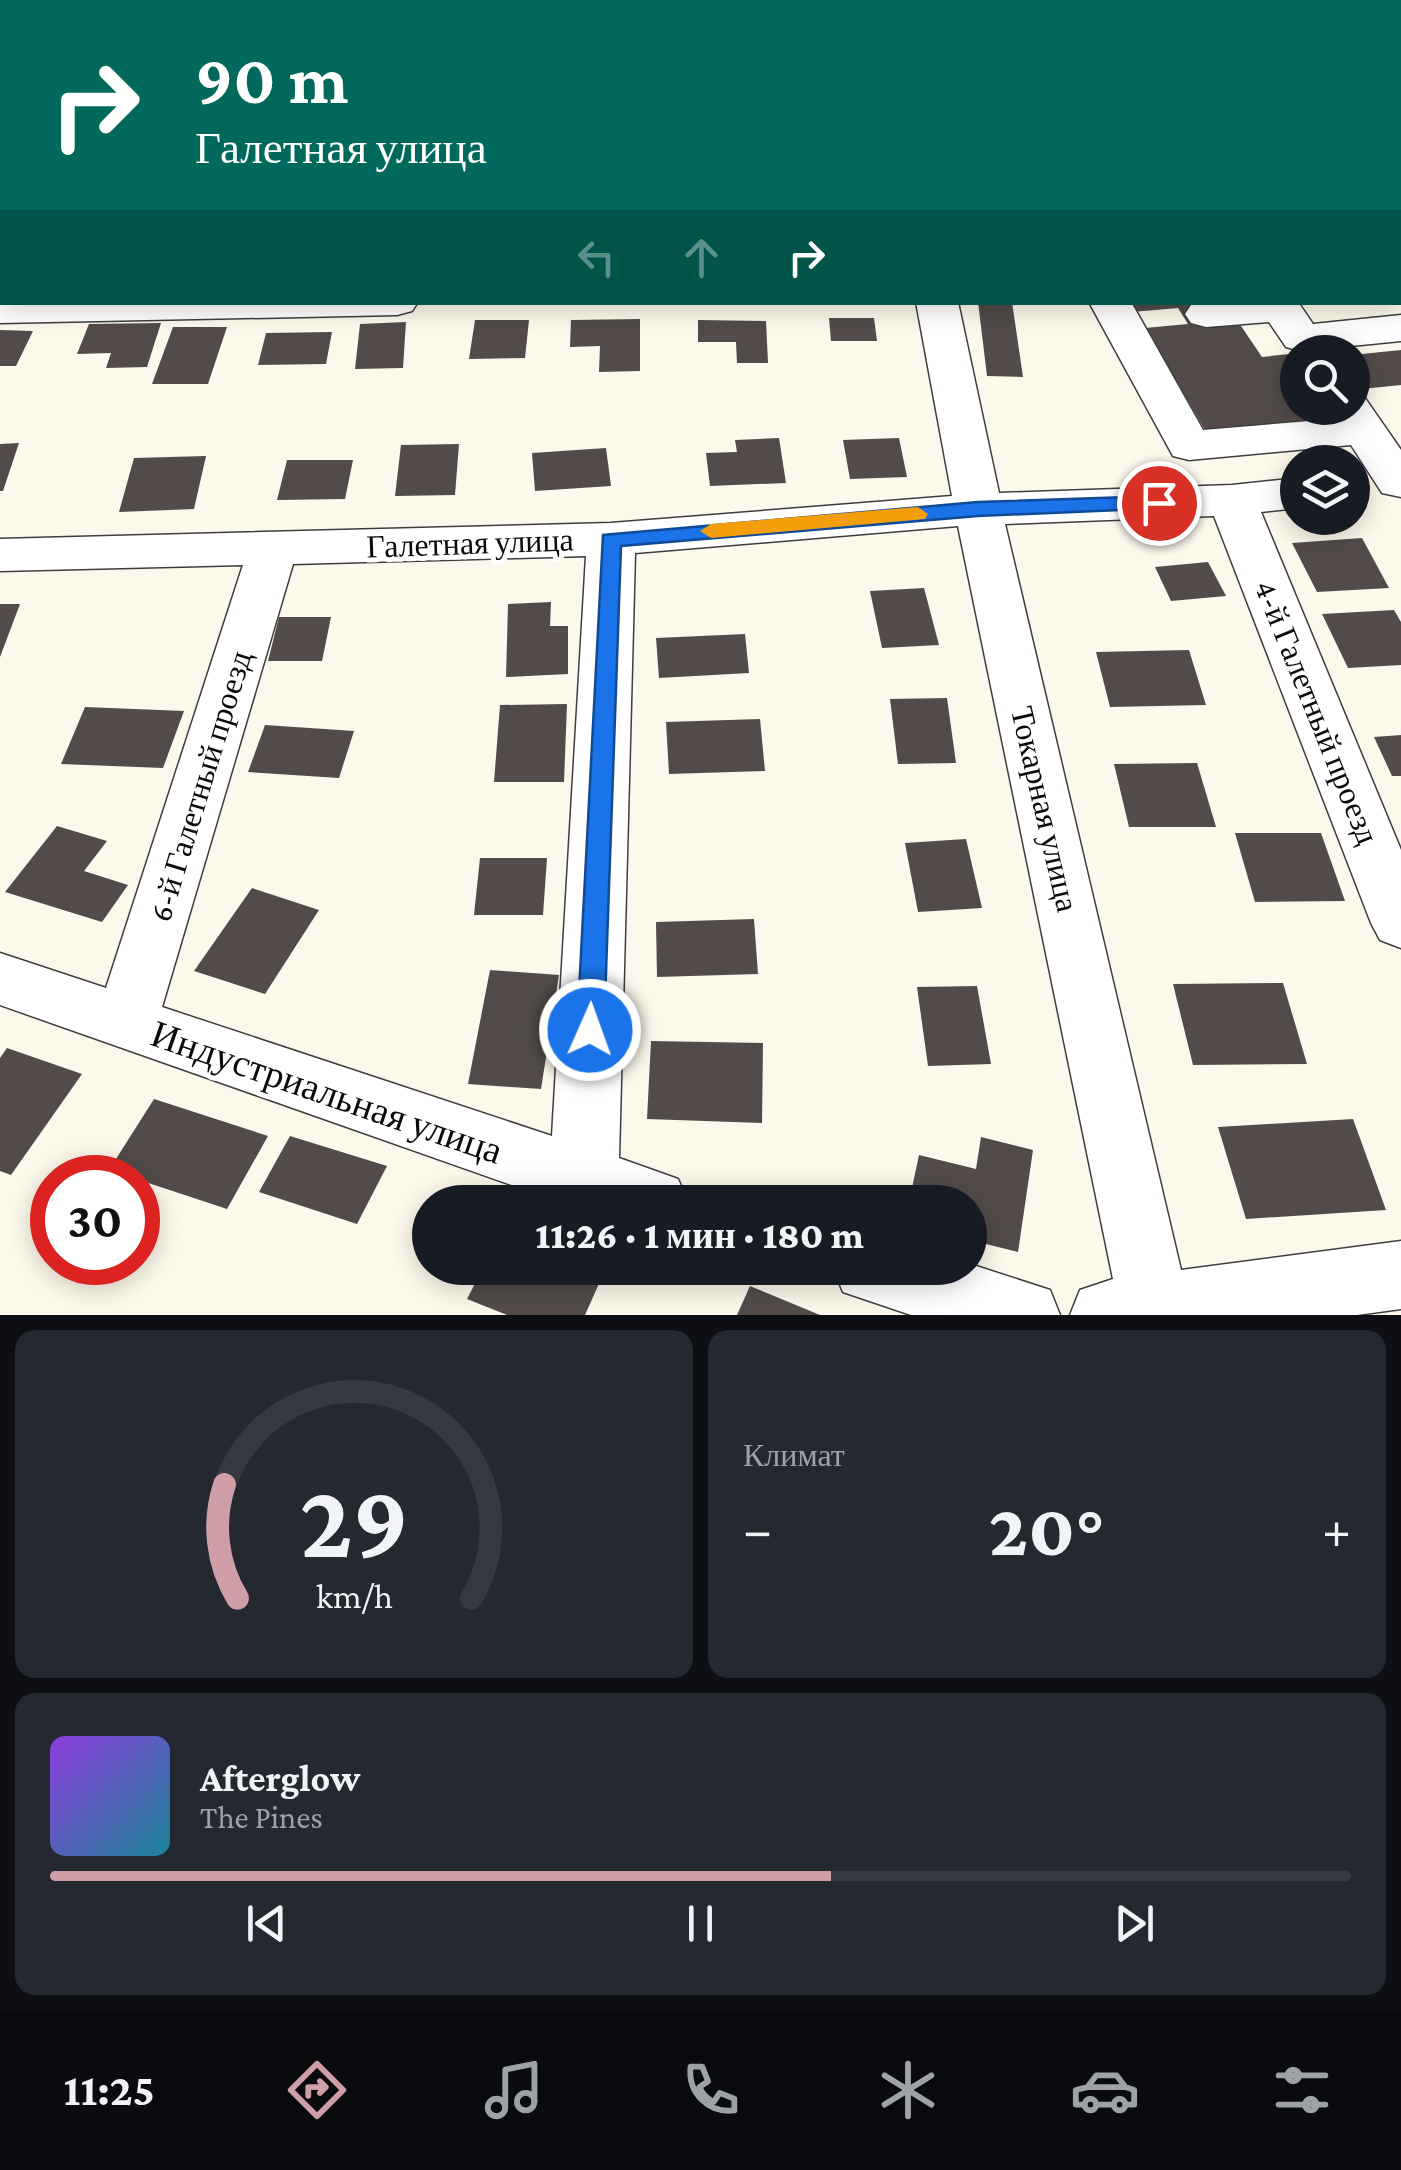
<!DOCTYPE html>
<html lang="ru">
<meta charset="utf-8">
<style>
body{margin:0;font-family:"Crimson Pro",serif;background:#242831;color:#f1f3f6;height:100vh;display:flex;flex-direction:column;font-size:38px;white-space:nowrap}
*{box-sizing:border-box;margin:0}
p{font-size:32px;color:#9ea1a6}
.icon{flex:none;width:55px;height:55px;fill:none;stroke:currentColor;stroke-width:2;stroke-linecap:round;stroke-linejoin:round}
.map{position:relative;height:1315px;overflow:hidden}
.side{display:flex;flex-direction:column;gap:15px;padding:15px;background:#0d0f14;flex:1}
.side>*{flex:none}
.banner{position:absolute;left:0px;top:0px;width:1402px;height:305px;box-shadow:0 5px 25px #0003;background:#00695c;color:#fff;overflow:hidden}
.tools{position:absolute;left:1280px;top:335px;display:grid;gap:20px}
.tools a{display:grid;place-items:center;width:90px;height:90px;border-radius:50%;background:#171b24;box-shadow:0 5px 25px #0003;font-size:50px}
.speed{position:absolute;left:30px;top:1155px;display:flex;gap:20px;font-size:50px;font-weight:700;text-align:center}
.speed>*{display:grid;place-content:center;width:130px;height:130px;border-radius:50%;background:#171b24;box-shadow:0 5px 25px #0003;line-height:1}
.speed .limit{border:15px solid #d22;background:#fff;color:#111}
.pin{position:absolute;display:grid;place-items:center;width:85px;height:85px;color:#fff;margin:-42px;border:5px solid #fff;border-radius:50%;box-shadow:0 2px 10px #0007}
.me{position:absolute;width:110px;margin:-55px;rotate:2deg;stroke-linejoin:round;filter:drop-shadow(0 0 8px #0008)}
.turn{display:flex;align-items:center;gap:35px;height:210px;padding:0 30px;font-size:45px}
.turn .icon{width:130px;height:130px;stroke-width:2.5}
.turn b{display:block;font-size:70px;line-height:85px}
.lanes{display:flex;align-items:center;height:95px;padding:0 30px;background:#0003;justify-content:center;gap:50px;direction:ltr}
.lanes .off{opacity:.35}
.big{font-size:75px;font-weight:800;line-height:1.1}
.side .card{flex:1;display:flex;flex-direction:column;justify-content:center;gap:15px;min-width:0;padding:0 35px;border-radius:20px;background:#242831}
.side .dial{align-items:center;gap:0}
.dial svg{height:260px;overflow:visible;fill:none;stroke:#363941;stroke-width:7;stroke-linecap:round;text-anchor:middle}
.dial text{fill:#f1f3f6;stroke:none}
.song{display:flex;align-items:center;gap:30px}
.cover{width:120px;height:120px;border-radius:15px;background:linear-gradient(135deg,hsl(270 70% 55%),hsl(190 70% 35%))}
.played{height:10px;border-radius:5px;background:linear-gradient(90deg,#d09ea6 60%,#363941 60%)}
.keys{display:flex;justify-content:space-around;direction:ltr}
.heat{display:flex;justify-content:space-between;align-items:center;font-size:55px;direction:ltr}
.side .tiles{flex:1;display:grid;gap:15px;grid-template-columns:1fr 1fr}
.card:last-child{grid-column:span 2}
.trip{position:absolute;left:412px;top:1185px;width:575px;height:100px;border-radius:50px;background:#171b24;box-shadow:0 5px 25px #0003;font-weight:800;line-height:100px;text-align:center}
.tab-bar{display:flex;height:160px;justify-content:space-around;align-items:center;background:#090b0e;color:#9ea1a6}
.tab-bar .icon{width:70px;height:70px}
.tab-bar .active{color:#d09ea6}
.tab-bar b{font-size:45px;color:#f1f3f6}
.map>svg:first-child{display:block}
.building{fill:#524b49}
.lines{fill:none;stroke-linecap:round;stroke-linejoin:round}
.minor-casing{stroke:#3e3e3e;stroke-width:3}
.minor{fill:#fff;fill-rule:evenodd}
.route{fill:#1a73e8;stroke:#114b97;stroke-width:2.5}
.slow{fill:#f59e0b}
.labels{text-anchor:middle;dominant-baseline:central;stroke-width:10;stroke-linejoin:round;paint-order:stroke}
.street-label{font-size:32px;fill:#0b0b0b;stroke:#fff}
.near-street-label{font-size:38px;fill:#0b0b0b;stroke:#fff}
</style>
<div class="map">
<svg width="1401" height="1315" viewBox="0 0 1401 1315">
<rect width="100%" height="100%" fill="#fcf8eb"/>
<g class="building">
<path d="M978,302H1012L1023,377L987,376Z"/>
<path d="M1126,302H1213L1237,320L1262,357L1298,353V408H1335L1341,417L1205,430L1145,328L1188,324L1178,308L1132,312Z"/>
<path d="M829,318H874L877,341H831Z"/>
<path d="M640,319V371L599,372L600,346L570,347L571,320Z"/>
<path d="M475,320H529L525,358L469,359Z"/>
<path d="M698,320L766,321L768,363H737L736,342H698Z"/>
<path d="M406,322L403,368L355,369L360,324Z"/>
<path d="M161,323L147,367L106,368L111,353L77,354L89,324Z"/>
<path d="M173,327H227L208,384H152Z"/>
<path d="M0,330L33,331L16,366H0Z"/>
<path d="M332,332L326,364L258,365L266,333Z"/>
<path d="M1401,350V385L1352,390V355Z"/>
<path d="M779,438L786,483L710,486L706,453L737,452L735,440Z"/>
<path d="M899,438L907,477L850,479L843,440Z"/>
<path d="M19,443L3,491H0V444Z"/>
<path d="M459,444L455,495L395,496L401,445Z"/>
<path d="M606,448L611,486L535,491L532,453Z"/>
<path d="M206,456L194,509L119,512L134,458Z"/>
<path d="M287,460H353L345,499L277,500Z"/>
<path d="M1362,538L1389,588L1317,592L1292,543Z"/>
<path d="M1208,562L1226,596L1171,601L1155,567Z"/>
<path d="M924,588L939,645L882,648L870,591Z"/>
<path d="M551,602L550,626H568V674L506,677L508,604Z"/>
<path d="M0,604H20L0,657Z"/>
<path d="M1394,610L1401,622V665L1348,668L1322,614Z"/>
<path d="M279,617H331L322,661H268Z"/>
<path d="M745,634L749,673L659,678L656,638Z"/>
<path d="M1189,650L1206,705L1110,707L1096,652Z"/>
<path d="M947,698L956,763L898,764L890,699Z"/>
<path d="M567,704L564,782H494L500,705Z"/>
<path d="M85,707L184,711L163,768L61,764Z"/>
<path d="M760,719L765,771L669,774L666,722Z"/>
<path d="M265,725L354,731L339,778L248,772Z"/>
<path d="M1401,735V776H1392L1374,737Z"/>
<path d="M1197,763L1216,827H1129L1114,764Z"/>
<path d="M57,826L107,841L84,871L128,885L102,922L5,892Z"/>
<path d="M1235,833H1321L1345,901L1255,902Z"/>
<path d="M966,839L982,908L918,912L905,843Z"/>
<path d="M480,858H547L543,915H474Z"/>
<path d="M252,888L319,910L265,994L194,971Z"/>
<path d="M754,919L758,974L657,977L656,922Z"/>
<path d="M490,970L559,975L541,1089L468,1084Z"/>
<path d="M1283,983L1307,1064L1193,1065L1173,984Z"/>
<path d="M977,986L991,1064L928,1066L917,987Z"/>
<path d="M651,1041L763,1043L762,1123L647,1119Z"/>
<path d="M7,1048L82,1074L11,1175L0,1171V1058Z"/>
<path d="M154,1099L268,1136L227,1209L109,1170Z"/>
<path d="M1353,1119L1386,1210L1246,1219L1218,1127Z"/>
<path d="M290,1136L387,1166L357,1224L259,1192Z"/>
<path d="M981,1137L1033,1150L1018,1252L970,1240V1202H909L919,1155L976,1169Z"/>
<path d="M483,1268H606L585,1315H507L467,1299Z"/>
<path d="M750,1286L820,1315H737Z"/>
</g>
<g class="lines">
<g class="minor-casing">
<g id="minor">
<rect x="900" y="0" width="32" height="2"/>
<rect x="1400" y="50" width="1" height="20"/>
<rect x="0" y="124" width="2" height="22"/>
<rect x="1400" y="189" width="1" height="24"/>
<path d="M0,297L2,302H418L412,311L397,315L0,323Z"/>
<path d="M916,302H958L999,493L1232,485L1298,478V508L1261,512L1401,850V948L1380,940L1371,923L1214,516L1005,524L1181,1270L1401,1241V1309L1357,1315H1070L1080,1290L1113,1279L958,526L635,553L619,1158L678,1179L688,1202H560L0,1005V953L106,988L243,565L0,571V539L611,523L952,496ZM586,556L552,1136L162,1007L293,564Z"/>
<path d="M1089,302H1131L1203,430L1334,419L1327,408H1352V395L1365,398L1401,450V497L1382,493L1351,445L1189,460L1173,456Z"/>
<path d="M1201,302H1298L1313,324L1401,315V341L1301,351L1286,347L1269,322L1206,327L1191,323L1185,314L1191,305Z"/>
<path d="M970,1264L1050,1290L1060,1315H911L843,1292L833,1268H970Z"/>
</g>
</g>
<use href="#minor" class="minor"/>
</g>
<path class="route" d="M1159,496L1169,503L1166,508L978,516L621,546L604,1030L600,1039L590,1042L581,1039L577,1030L603,535L978,502Z"/>
<path class="slow" d="M918,507L928,514L925,519L711,538L700,531L711,524Z"/>
<g class="labels">
<g class="street-label">
<text transform="translate(470 543) rotate(-2)">Галетная улица</text>
<text transform="translate(1317 712) rotate(68)">4-й Галетный проезд</text>
<text transform="translate(200 786) rotate(-73)">6-й Галетный проезд</text>
<text transform="translate(1045 809) rotate(77)">Токарная улица</text>
</g>
<g class="near-street-label">
<text transform="translate(327 1092) rotate(19)">Индустриальная улица</text>
</g>
</g>
</svg>
<div class="tools">
<a><svg class="icon" aria-label="search" viewBox="0 0 24 24"><circle cx="10" cy="10" r="6"/><path d="M15 15l6 6"/></svg></a>
<a><svg class="icon" aria-label="layers" viewBox="0 0 24 24"><path d="M12 4l9 5-9 5-9-5zM3 14l9 5 9-5"/></svg></a>
</div>
<div class="speed"><div class="limit">30</div></div>
<div class="pin" style="left:1159px;top:503px;background:#d93025"><svg class="icon" aria-label="arrive" viewBox="0 0 24 24"><path d="M6 21V4h12l-3 4 3 4H6"/></svg></div>
<svg class="me" style="left:590px;top:1030px" viewBox="-20 -20 40 40"><circle r="17" fill="#1a73e8" stroke="#fff" stroke-width="3"/><path d="M0-11L8 9 0 5-8 9z" fill="#fff"/></svg>
<div class="trip">11:26 · 1 мин · 180 m</div>
<div class="banner">
<div class="turn"><svg class="icon" aria-label="right" viewBox="0 0 24 24"><path d="M7 20v-9h11M14 6l5 5-5 5"/></svg><div><b>90 m</b>Галетная улица</div></div>
<div class="lanes"><svg class="icon off" aria-label="left" viewBox="0 0 24 24"><path d="M17 20v-9H6M10 6l-5 5 5 5"/></svg><svg class="icon off" aria-label="ahead" viewBox="0 0 24 24"><path d="M12 20V5M6 11l6-6 6 6"/></svg><svg class="icon" aria-label="right" viewBox="0 0 24 24"><path d="M7 20v-9h11M14 6l5 5-5 5"/></svg></div>
</div>
</div>
<section class="side">
<div class="tiles">
<div class="card dial"><svg viewBox="0 0 100 80">
<path d="M14 69A42 42 0 1 1 86 69"/>
<path d="M14 69A42 42 0 0 1 10 34" stroke="#d09ea6"/>
<text x="50" y="56" font-size="32" font-weight="700">29</text>
<text x="50" y="72" font-size="11">km/h</text>
</svg></div>
<div class="card"><p>Климат</p>
<div class="heat"><a>−</a><b class="big">20°</b><a>+</a></div>
</div>
<div class="card">
<div class="song"><i class="cover"></i><div><b>Afterglow</b><p>The Pines</p></div></div>
<div class="played"></div>
<div class="keys"><svg class="icon" aria-label="previous" viewBox="0 0 24 24"><path d="M18 5L8 12l10 7zM5 5v14"/></svg><svg class="icon" aria-label="pause" viewBox="0 0 24 24"><path d="M8 5v14M16 5v14"/></svg><svg class="icon" aria-label="next" viewBox="0 0 24 24"><path d="M6 5l10 7-10 7zM19 5v14"/></svg></div>
</div>
</div>
</section>
<nav class="tab-bar">
<b>11:25</b>
<svg class="icon active" aria-label="directions" viewBox="0 0 24 24"><path d="M12 3l9 9-9 9-9-9zM9 14v-3h6M13 9l2 2-2 2"/></svg>
<svg class="icon" aria-label="music" viewBox="0 0 24 24"><path d="M9 18V5l10-2v13"/><circle cx="6" cy="18" r="3"/><circle cx="16" cy="16" r="3"/></svg>
<svg class="icon" aria-label="phone" viewBox="0 0 24 24"><path d="M5 4h4l2 5-3 2q2 4 5 5l2-3 5 2v4C11 20 4 13 5 4z"/></svg>
<svg class="icon" aria-label="climate" viewBox="0 0 24 24"><path d="M12 3v18M4 7l16 10M4 17L20 7"/></svg>
<svg class="icon" aria-label="car" viewBox="0 0 24 24"><path d="M5 17H2v-5l4-1 3-4h7l3 4 3 1v5h-3M9 17h6M6 11h13"/><circle cx="7" cy="17" r="2"/><circle cx="17" cy="17" r="2"/></svg>
<svg class="icon" aria-label="filters" viewBox="0 0 24 24"><path d="M4 7h16M4 17h16"/><circle cx="9" cy="7" r="2"/><circle cx="15" cy="17" r="2"/></svg>
</nav>
